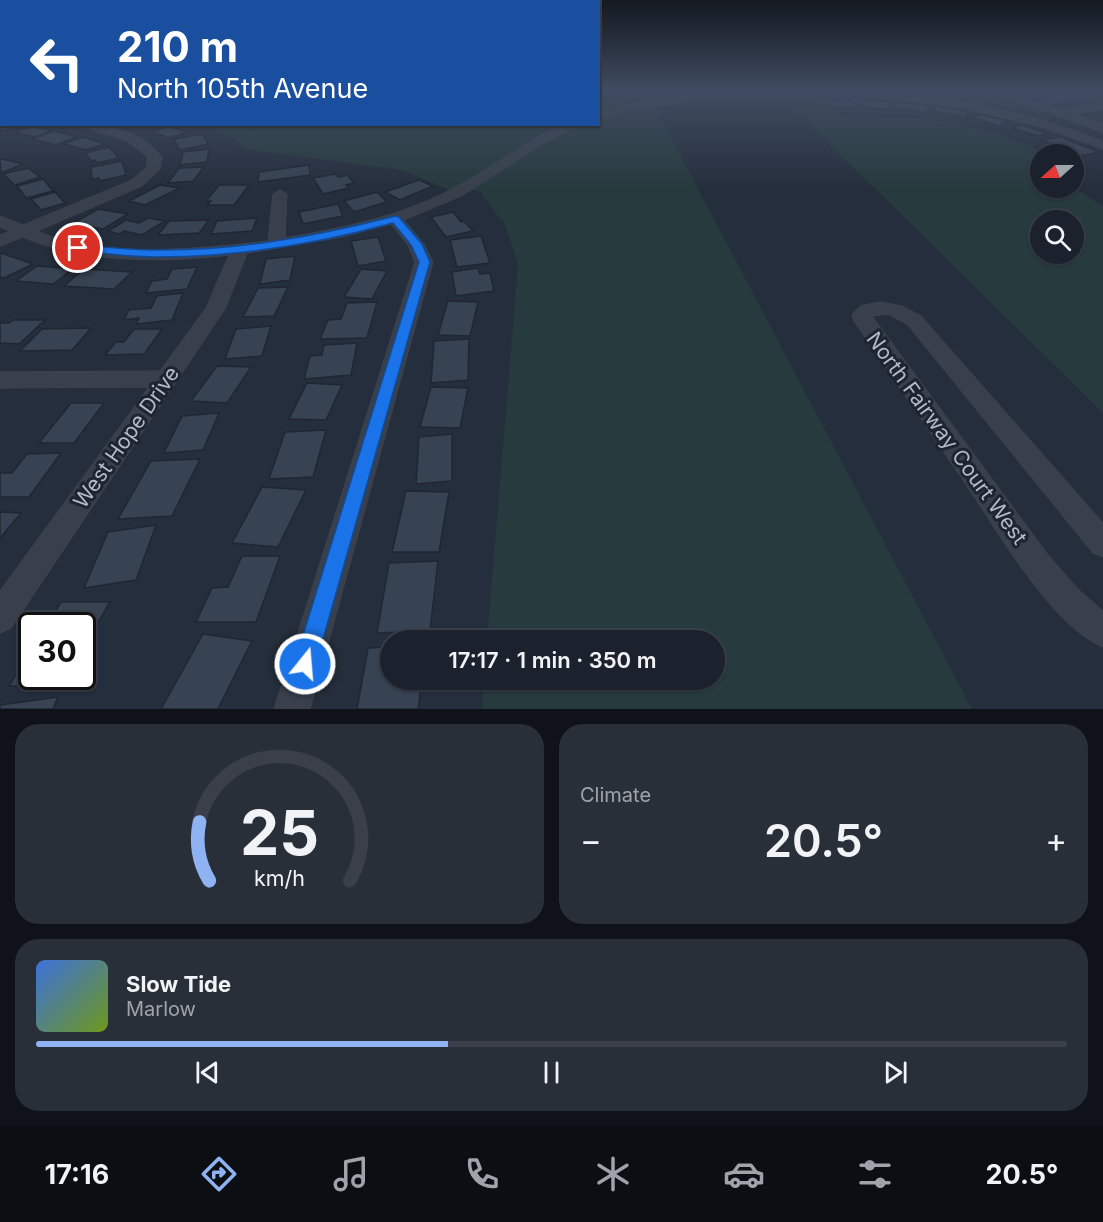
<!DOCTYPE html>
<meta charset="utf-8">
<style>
body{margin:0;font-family:Inter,sans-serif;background:#292f39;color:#f1f3f6;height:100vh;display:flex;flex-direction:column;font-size:22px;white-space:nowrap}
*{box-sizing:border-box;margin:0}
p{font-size:20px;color:#a0a4aa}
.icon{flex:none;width:33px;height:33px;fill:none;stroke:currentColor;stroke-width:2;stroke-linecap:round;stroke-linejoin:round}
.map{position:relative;height:709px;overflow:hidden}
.details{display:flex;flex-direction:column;gap:15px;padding:15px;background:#0f1319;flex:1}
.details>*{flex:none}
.banner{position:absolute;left:0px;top:0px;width:600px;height:126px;box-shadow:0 2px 4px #0004,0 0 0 2px #3a3f49;background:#1a4fa0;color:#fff;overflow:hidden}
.needle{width:39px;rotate:249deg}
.tools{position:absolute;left:1030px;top:144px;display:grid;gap:12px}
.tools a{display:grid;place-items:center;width:54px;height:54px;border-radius:50%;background:#1c222d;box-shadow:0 2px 4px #0004,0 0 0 2px #3a3f49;font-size:30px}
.speed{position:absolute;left:18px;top:612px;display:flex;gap:12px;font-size:30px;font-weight:700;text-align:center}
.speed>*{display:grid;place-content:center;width:78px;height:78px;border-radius:50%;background:#1c222d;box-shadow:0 2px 4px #0004,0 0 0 2px #3a3f49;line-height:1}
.speed .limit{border:3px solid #111;border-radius:9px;background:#fff;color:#111}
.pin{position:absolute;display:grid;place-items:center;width:51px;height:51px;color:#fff;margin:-26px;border:3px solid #fff;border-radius:50%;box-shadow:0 2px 6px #0007}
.me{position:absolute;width:66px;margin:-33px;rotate:17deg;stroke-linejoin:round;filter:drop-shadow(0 0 4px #0008)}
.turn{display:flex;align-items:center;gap:21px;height:126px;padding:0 18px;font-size:27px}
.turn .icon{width:78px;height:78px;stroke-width:2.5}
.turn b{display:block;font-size:42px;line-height:51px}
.big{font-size:45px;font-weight:600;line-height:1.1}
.details .widget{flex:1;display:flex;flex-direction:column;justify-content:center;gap:9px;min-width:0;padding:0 21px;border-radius:24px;background:#292f39}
.details .dial{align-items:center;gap:0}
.dial svg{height:156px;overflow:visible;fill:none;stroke:#3a3f49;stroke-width:7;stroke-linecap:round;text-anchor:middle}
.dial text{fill:#f1f3f6;stroke:none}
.song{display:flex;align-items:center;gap:18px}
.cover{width:72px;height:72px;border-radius:9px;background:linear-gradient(135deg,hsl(220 70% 55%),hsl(80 70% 35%))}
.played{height:6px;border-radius:3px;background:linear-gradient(90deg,#8eb2f2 40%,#3a3f49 40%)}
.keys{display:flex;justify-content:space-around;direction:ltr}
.heat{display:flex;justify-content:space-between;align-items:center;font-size:33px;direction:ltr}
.details .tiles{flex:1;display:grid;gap:15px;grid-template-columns:1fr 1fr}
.widget:last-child{grid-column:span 2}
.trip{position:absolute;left:380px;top:630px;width:345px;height:60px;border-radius:30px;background:#1c222d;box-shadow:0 2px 4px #0004,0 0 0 2px #3a3f49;font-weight:600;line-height:60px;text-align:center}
.menu{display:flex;height:96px;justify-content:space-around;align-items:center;background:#0b0e12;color:#a0a4aa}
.menu .icon{width:42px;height:42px}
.menu .on{color:#8eb2f2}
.menu b{font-size:27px;color:#f1f3f6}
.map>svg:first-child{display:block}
.green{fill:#273a3d;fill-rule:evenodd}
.building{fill:#374252;stroke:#202733;stroke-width:1.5}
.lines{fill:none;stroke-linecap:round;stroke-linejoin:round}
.minor-casing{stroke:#424955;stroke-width:1}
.minor{fill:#39404c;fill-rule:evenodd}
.route{fill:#1a73e8;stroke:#114b97;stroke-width:1.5}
.labels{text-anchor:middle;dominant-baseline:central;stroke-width:6;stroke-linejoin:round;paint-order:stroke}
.street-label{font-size:21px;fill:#b4bbc7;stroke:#1e2531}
</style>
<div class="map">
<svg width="1103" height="709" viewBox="0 0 1103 709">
<rect width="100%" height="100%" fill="#252e3c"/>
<g class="green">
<path d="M599,90H841L814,93L839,116L931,119L996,134L1023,143L1044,154H1041V188L1074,187L1103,206V413L782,97L706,99L655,107L972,709H482L484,680H714V640H487L518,264L505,225L480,192L466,188L456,193L402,170L244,149L233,139L209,125L598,124ZM1041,220H1074V254H1041Z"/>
<path d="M900,90H945L982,104L976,106L898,95L892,92Z"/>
<path d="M956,90H987L1031,105L1010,109Z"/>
</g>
<g class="building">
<path d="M1077,90H1096L1103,92V96L1054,105L1036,99Z"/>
<path d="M850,100L859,107H829L822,101Z"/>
<path d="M858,101H886L895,109L864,107Z"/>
<path d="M895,102L929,105L931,111L925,110L926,113L897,108Z"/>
<path d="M936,106L969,112L965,117L932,110Z"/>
<path d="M980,114L1008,121L1000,126L973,118Z"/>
<path d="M0,122L2,124H22L23,127L1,131Z"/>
<path d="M137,124H167L148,130Z"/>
<path d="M1021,125L1047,133L1038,136L1012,128Z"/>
<path d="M32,126L52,131L35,137L15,132Z"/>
<path d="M169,126L187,132L170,138L152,132Z"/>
<path d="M54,131L77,137L56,145L32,139Z"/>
<path d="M202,134L209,144L180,150L174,139Z"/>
<path d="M83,137L105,144L86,150L64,144Z"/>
<path d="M1060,137L1099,152L1081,156L1042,140Z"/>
<path d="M109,147L119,158L97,163L95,160L91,161L85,153Z"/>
<path d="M209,149L207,162L180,165L183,152Z"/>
<path d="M2,159L23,164L1,173L0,160Z"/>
<path d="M122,161L126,175L100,181L99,178L92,180L91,167Z"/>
<path d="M309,165L310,175L258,182L259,172Z"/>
<path d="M204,167L193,181L168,183L179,168Z"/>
<path d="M28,168L40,177L15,185L3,174Z"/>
<path d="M335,174L338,177L347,175L354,183L346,185L349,188L323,194L313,178Z"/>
<path d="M43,179L53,191L26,198L17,186Z"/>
<path d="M419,180L433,186L400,200L385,192Z"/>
<path d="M160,185L180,188L145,205L129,201Z"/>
<path d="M219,185H249L234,205H207L211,201H206Z"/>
<path d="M55,192L65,203L41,210L31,199Z"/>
<path d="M377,192L387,202L354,212L344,201Z"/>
<path d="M338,204L343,216L303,224L299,212Z"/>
<path d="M98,209L128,214L103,229L72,224Z"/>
<path d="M453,212L461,222L464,221L473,231L446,237L431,217Z"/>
<path d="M148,218L165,221L142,235L124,231L119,234L108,231L126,220L139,223Z"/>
<path d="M257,218L252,231L211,234L217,221Z"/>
<path d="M209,220L199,233L158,235L169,221Z"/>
<path d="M481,236L490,263L457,267L450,240Z"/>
<path d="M378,237L386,261L358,266L351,241Z"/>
<path d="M0,254L1,253L33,264L4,278L0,277Z"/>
<path d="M295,256L290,280L260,284L266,259Z"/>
<path d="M37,266L73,269L53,284L16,281Z"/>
<path d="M197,267L187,289L146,293L152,281L167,279L172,269Z"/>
<path d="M478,268L480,274L490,273L494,291L456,296L452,272Z"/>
<path d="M84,269L132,272L114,289L64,286Z"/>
<path d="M361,269L387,271L372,299L344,297Z"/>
<path d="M288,287L274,316L243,317L258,288Z"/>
<path d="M183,293L172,320L136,324L139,318L124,320L129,310L151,308L157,296Z"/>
<path d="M448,301L478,302L470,336L438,335Z"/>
<path d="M377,302L367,338L320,339L328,320L341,319L347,303Z"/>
<path d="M13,320H45L19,344L0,343V323H9Z"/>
<path d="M271,326L262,356L225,359L236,329Z"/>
<path d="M91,328L72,350L20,351L42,329Z"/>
<path d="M134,329H162L144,354L105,355L116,342H124Z"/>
<path d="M469,339L468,380L431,383L434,341Z"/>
<path d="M357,343L351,375L304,379L310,356L322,355L324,345Z"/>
<path d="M217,366L251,367L227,403L191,401Z"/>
<path d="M307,383L342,385L326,420L289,419Z"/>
<path d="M431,387L468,388L460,428L420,427Z"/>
<path d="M71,403H104L74,443H39Z"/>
<path d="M219,413L203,450L164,453L182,416Z"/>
<path d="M326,430L313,477L269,479L285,432Z"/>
<path d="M452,434V481L416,484L419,437Z"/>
<path d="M61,453L29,497H0V473H12L27,454Z"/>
<path d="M200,459L172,516L118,519L151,461Z"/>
<path d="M262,487L306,490L278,547L232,543Z"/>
<path d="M406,491L449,492L439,552H392Z"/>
<path d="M0,512L21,513L0,538Z"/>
<path d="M156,525L136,580L84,588L108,532Z"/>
<path d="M242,556H280L256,622H196L212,588L228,587Z"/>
<path d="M438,561L430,631L377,633L389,563Z"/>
<path d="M61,602H110L82,650V626H46Z"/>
<path d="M203,634L252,641L218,709H161Z"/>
<path d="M390,647V680H422L418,709H357L368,648Z"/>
<path d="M32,649V676H68L63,685L9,686Z"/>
<path d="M58,697L53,709H0V705Z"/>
</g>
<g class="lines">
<g class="minor-casing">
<g id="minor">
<path d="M754,90H881L878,93L963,102L1033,117L1103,141V149L1045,128L963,108L856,95L699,99L638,109L598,119V112C649,97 701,92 754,90Z"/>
<path d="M986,90H1001L1061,110L1103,103V109L1074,114L1103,124V132Z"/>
<path d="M73,124C105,124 141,130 162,157L160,169L142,186L37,231C101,259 200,249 268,241L273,194L280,190L287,194L285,238C336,229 388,219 436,197C477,179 512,150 552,129L563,124H580L543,144L463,195L404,220L424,244L433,262L310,709H274L415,262L408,245L391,224L342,237L247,253L225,309L11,628L0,633V591L149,387L0,388V372L160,371L206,308L229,255C167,263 81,263 23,237L0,246V235L10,231L0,227V216L23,225L132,180L146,168L148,157L127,141Z"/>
<path d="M881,302L902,306L921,316L1103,523V557L1093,553L907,324L888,314L872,316L1048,555L1079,590L1103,611V647C1050,625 996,528 963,480C927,427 890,374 854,321L852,314L861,306Z"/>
</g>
</g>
<use href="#minor" class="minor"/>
</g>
<linearGradient id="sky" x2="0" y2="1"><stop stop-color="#141921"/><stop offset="0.48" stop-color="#404c61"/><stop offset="1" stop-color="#404c61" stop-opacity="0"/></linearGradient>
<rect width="1103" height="189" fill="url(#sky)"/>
<path class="route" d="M395,216L399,217L422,244L430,262L316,664L313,672L305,675L297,672L294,664L419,262L411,245L393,223C317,244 236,257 157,257C131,257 104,253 78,251L73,248L78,245C104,247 130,250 156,250C237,251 317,236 395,216Z"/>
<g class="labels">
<g class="street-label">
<text transform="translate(126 437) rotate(-55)">West Hope Drive</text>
<text transform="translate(947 438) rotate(54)">North Fairway Court West</text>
</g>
</g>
</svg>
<div class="tools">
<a><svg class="needle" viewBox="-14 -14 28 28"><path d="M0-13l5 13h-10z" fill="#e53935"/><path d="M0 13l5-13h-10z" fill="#a0a4aa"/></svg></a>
<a><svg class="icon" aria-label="search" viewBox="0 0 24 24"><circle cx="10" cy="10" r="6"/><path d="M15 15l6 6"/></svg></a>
</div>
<div class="speed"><div class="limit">30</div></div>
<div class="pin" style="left:78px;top:248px;background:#d93025"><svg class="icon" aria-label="arrive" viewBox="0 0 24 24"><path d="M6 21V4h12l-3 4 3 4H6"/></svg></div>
<svg class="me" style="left:305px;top:664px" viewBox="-20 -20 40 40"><circle r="17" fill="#1a73e8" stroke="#fff" stroke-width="3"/><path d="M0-11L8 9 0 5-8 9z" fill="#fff"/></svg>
<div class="trip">17:17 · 1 min · 350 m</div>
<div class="banner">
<div class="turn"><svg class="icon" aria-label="left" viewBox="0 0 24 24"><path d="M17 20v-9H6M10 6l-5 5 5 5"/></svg><div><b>210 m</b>North 105th Avenue</div></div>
</div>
</div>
<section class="details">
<div class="tiles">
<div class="widget dial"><svg viewBox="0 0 100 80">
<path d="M14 69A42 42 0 1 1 86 69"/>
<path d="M14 69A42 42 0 0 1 9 39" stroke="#8eb2f2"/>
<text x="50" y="56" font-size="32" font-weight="700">25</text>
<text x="50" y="72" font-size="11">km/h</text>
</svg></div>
<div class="widget"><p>Climate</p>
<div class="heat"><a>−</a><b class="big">20.5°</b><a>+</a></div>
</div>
<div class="widget">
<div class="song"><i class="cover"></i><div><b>Slow Tide</b><p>Marlow</p></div></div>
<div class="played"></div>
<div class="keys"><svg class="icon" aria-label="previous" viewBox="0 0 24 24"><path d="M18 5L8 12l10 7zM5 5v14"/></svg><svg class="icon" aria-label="pause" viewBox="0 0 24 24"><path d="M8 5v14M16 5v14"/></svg><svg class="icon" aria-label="next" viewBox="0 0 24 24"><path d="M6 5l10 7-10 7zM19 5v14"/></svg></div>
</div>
</div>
</section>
<nav class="menu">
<b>17:16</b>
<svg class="icon on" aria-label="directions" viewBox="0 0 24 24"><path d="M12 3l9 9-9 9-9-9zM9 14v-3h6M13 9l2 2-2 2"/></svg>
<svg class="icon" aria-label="music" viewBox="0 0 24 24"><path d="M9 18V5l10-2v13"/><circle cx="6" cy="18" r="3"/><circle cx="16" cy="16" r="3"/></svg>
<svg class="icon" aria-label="phone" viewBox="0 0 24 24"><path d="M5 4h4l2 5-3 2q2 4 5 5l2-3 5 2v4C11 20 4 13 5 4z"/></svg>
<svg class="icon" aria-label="climate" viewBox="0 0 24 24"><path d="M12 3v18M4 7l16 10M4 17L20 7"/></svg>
<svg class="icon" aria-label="car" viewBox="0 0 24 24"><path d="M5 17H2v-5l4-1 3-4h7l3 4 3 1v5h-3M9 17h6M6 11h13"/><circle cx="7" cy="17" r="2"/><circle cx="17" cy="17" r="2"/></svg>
<svg class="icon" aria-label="filters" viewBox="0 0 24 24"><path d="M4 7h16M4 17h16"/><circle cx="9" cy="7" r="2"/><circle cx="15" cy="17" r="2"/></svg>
<b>20.5°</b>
</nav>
